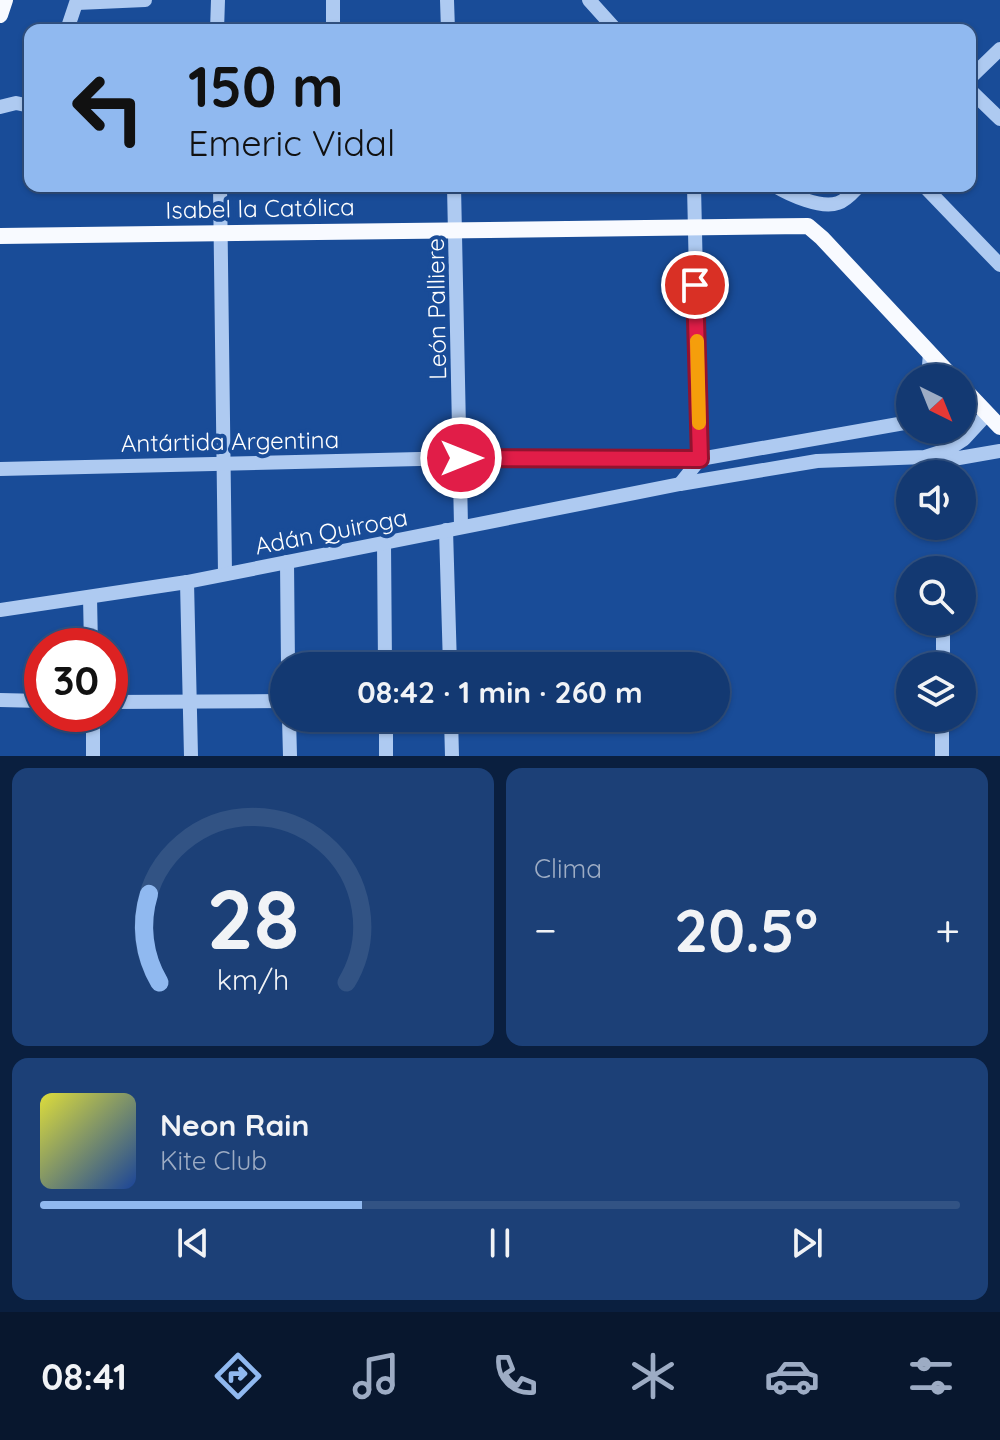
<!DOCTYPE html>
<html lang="es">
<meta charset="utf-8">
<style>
body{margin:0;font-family:Quicksand,sans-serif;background:#1c4077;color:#f1f3f6;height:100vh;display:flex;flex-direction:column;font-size:30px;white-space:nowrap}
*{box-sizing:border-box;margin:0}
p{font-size:26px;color:#9dacc4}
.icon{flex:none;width:44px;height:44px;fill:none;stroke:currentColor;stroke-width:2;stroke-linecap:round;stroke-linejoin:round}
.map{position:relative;height:756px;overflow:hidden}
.details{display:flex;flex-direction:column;gap:12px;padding:12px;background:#0a1f3f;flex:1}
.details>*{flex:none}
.hud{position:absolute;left:24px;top:24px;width:952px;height:168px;border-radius:16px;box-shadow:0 2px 6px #0004,0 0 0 2px #325384;background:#90b9f0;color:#111;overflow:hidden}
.needle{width:52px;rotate:137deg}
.controls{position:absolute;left:896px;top:364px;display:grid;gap:16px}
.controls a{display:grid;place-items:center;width:80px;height:80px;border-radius:50%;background:#133972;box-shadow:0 2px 6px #0004,0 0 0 2px #325384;font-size:40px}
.speed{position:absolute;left:24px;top:628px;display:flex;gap:16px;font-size:40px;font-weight:700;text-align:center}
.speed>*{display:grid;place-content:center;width:104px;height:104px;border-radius:50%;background:#133972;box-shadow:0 2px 6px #0004,0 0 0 2px #325384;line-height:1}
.speed .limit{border:12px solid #d22;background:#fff;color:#111}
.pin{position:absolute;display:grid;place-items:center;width:68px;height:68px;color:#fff;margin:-34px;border:4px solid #fff;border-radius:50%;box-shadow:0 2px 8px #0007}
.me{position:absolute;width:88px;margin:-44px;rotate:90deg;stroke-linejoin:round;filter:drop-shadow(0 0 6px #0008)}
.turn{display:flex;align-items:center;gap:28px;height:168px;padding:0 32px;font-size:36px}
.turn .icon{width:104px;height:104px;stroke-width:2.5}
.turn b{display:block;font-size:56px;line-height:68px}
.big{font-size:60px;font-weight:700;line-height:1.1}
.details .widget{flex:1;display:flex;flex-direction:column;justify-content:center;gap:12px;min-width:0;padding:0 28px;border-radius:16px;background:#1c4077}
.details .dial{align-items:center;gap:0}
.dial svg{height:208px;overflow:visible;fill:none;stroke:#325384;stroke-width:7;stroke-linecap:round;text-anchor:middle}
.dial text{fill:#f1f3f6;stroke:none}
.song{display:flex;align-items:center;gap:24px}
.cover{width:96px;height:96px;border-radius:12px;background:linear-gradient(135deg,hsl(60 70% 55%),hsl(220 70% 35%))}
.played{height:8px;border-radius:4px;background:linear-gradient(90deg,#90b9f0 35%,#325384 35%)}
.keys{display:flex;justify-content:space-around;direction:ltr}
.heat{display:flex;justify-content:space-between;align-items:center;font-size:44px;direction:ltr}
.details .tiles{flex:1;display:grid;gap:12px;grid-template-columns:1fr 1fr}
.widget:last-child{grid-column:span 2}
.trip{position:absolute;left:270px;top:652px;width:460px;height:80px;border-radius:40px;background:#133972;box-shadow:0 2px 6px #0004,0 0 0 2px #325384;font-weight:700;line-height:80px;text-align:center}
.dock{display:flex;height:128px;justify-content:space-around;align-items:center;background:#08172e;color:#9dacc4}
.dock .icon{width:56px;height:56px}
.dock .selected{color:#90b9f0}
.dock b{font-size:36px;color:#f1f3f6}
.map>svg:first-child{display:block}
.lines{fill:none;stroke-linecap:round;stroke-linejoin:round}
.minor{stroke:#aecaf1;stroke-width:14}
.major{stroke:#f8faff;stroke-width:16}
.route-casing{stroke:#92132f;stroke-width:20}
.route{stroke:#e11d48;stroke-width:14}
.slow{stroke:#f59e0b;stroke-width:14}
.labels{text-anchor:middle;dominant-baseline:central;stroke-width:8;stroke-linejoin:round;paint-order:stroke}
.street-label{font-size:24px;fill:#fff;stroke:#194c98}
</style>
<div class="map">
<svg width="1000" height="756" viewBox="0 0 1000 756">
<rect width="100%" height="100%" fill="#194c98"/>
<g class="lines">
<g class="minor">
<path d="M447,0L448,30"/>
<path d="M589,0L616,30"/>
<path d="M77,3L145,0"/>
<path d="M67,30L77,0"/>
<path d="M217,30L218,0"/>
<path d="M333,30V0"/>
<path d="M970,78L1000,49"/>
<path d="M30,86V121"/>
<path d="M970,90L1000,119"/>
<path d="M0,107L16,103L30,106"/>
<path d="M220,186L225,574"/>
<path d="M454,186L461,526"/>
<path d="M775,186C790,195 821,209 838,203C847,200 853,192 859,186"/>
<path d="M924,186L1000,265"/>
<path d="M928,378L930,353"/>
<path d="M935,455L959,458L1000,451"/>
<path d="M0,469L461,458L700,459L910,422"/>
<path d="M680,484L700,459L694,186"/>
<path d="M446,530L450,666"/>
<path d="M384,544L385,666"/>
<path d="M287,562L288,666"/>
<path d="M187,582L191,756"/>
<path d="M90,597L91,646"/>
<path d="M0,610L187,582L680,484L817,461L925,457L947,450L964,439L987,414"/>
<path d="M943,666V622"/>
<path d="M0,700L42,701"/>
<path d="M110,702L284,701"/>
<path d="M93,714V756"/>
<path d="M289,718L290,756"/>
<path d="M386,718V756"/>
<path d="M451,718L452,756"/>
<path d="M942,756V718"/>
</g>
<g class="major">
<path d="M0,15L5,0"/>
<path d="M0,236L808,226L822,238L953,378"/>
<path d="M962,387L1000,427"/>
</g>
</g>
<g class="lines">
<g class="route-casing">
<path id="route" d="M461,458L700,459L695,285"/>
</g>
<use href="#route" class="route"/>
<path class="slow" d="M697,341L699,423"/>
</g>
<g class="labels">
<g class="street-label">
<text transform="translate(260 208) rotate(-1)">Isabel la Católica</text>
<text transform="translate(436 309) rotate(-91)">León Palliere</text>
<text transform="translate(230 441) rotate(-1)">Antártida Argentina</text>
<text transform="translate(331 531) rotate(-11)">Adán Quiroga</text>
</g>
</g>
</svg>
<div class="controls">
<a><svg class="needle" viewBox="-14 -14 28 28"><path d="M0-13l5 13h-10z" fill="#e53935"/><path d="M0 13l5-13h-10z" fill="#9dacc4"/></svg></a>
<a><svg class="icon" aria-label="sound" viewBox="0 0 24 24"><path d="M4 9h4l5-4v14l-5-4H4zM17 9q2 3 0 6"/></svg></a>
<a><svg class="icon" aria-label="search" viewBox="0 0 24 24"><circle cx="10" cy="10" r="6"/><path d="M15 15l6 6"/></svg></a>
<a><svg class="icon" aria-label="layers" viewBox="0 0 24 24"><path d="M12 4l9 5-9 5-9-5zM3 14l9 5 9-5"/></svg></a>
</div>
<div class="speed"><div class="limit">30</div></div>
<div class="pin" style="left:695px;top:285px;background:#d93025"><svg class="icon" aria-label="arrive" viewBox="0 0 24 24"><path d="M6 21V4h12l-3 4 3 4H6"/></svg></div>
<svg class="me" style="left:461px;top:458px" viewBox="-20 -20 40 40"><circle r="17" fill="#e11d48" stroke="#fff" stroke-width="3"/><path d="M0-11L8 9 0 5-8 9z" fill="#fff"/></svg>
<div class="trip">08:42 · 1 min · 260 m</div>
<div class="hud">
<div class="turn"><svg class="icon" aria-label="left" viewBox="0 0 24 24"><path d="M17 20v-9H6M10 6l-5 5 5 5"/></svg><div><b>150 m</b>Emeric Vidal</div></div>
</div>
</div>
<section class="details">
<div class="tiles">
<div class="widget dial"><svg viewBox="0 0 100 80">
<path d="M14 69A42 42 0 1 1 86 69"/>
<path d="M14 69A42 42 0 0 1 10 35" stroke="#90b9f0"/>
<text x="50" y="56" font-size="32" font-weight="700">28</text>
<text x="50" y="72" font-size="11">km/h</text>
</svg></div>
<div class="widget"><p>Clima</p>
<div class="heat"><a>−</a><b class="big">20.5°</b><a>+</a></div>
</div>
<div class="widget">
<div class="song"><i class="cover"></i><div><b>Neon Rain</b><p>Kite Club</p></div></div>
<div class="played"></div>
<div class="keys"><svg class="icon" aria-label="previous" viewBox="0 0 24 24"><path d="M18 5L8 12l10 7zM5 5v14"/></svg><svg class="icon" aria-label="pause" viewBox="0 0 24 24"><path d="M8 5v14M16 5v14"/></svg><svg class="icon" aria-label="next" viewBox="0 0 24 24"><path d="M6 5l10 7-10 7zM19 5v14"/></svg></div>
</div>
</div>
</section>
<nav class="dock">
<b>08:41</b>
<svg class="icon selected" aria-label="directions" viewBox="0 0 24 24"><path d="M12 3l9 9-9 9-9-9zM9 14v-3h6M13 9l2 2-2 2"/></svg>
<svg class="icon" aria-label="music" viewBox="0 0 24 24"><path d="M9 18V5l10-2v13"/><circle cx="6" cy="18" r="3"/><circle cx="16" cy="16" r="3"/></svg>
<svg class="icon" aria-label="phone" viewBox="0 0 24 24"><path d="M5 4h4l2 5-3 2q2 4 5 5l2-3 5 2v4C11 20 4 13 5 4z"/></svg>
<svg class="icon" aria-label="climate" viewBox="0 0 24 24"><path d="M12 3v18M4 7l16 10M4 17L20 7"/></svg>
<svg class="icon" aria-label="car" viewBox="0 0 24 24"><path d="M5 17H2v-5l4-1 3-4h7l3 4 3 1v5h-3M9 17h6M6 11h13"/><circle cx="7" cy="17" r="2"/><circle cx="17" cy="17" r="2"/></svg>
<svg class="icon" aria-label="filters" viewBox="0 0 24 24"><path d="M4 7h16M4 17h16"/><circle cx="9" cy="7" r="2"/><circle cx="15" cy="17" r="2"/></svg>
</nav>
